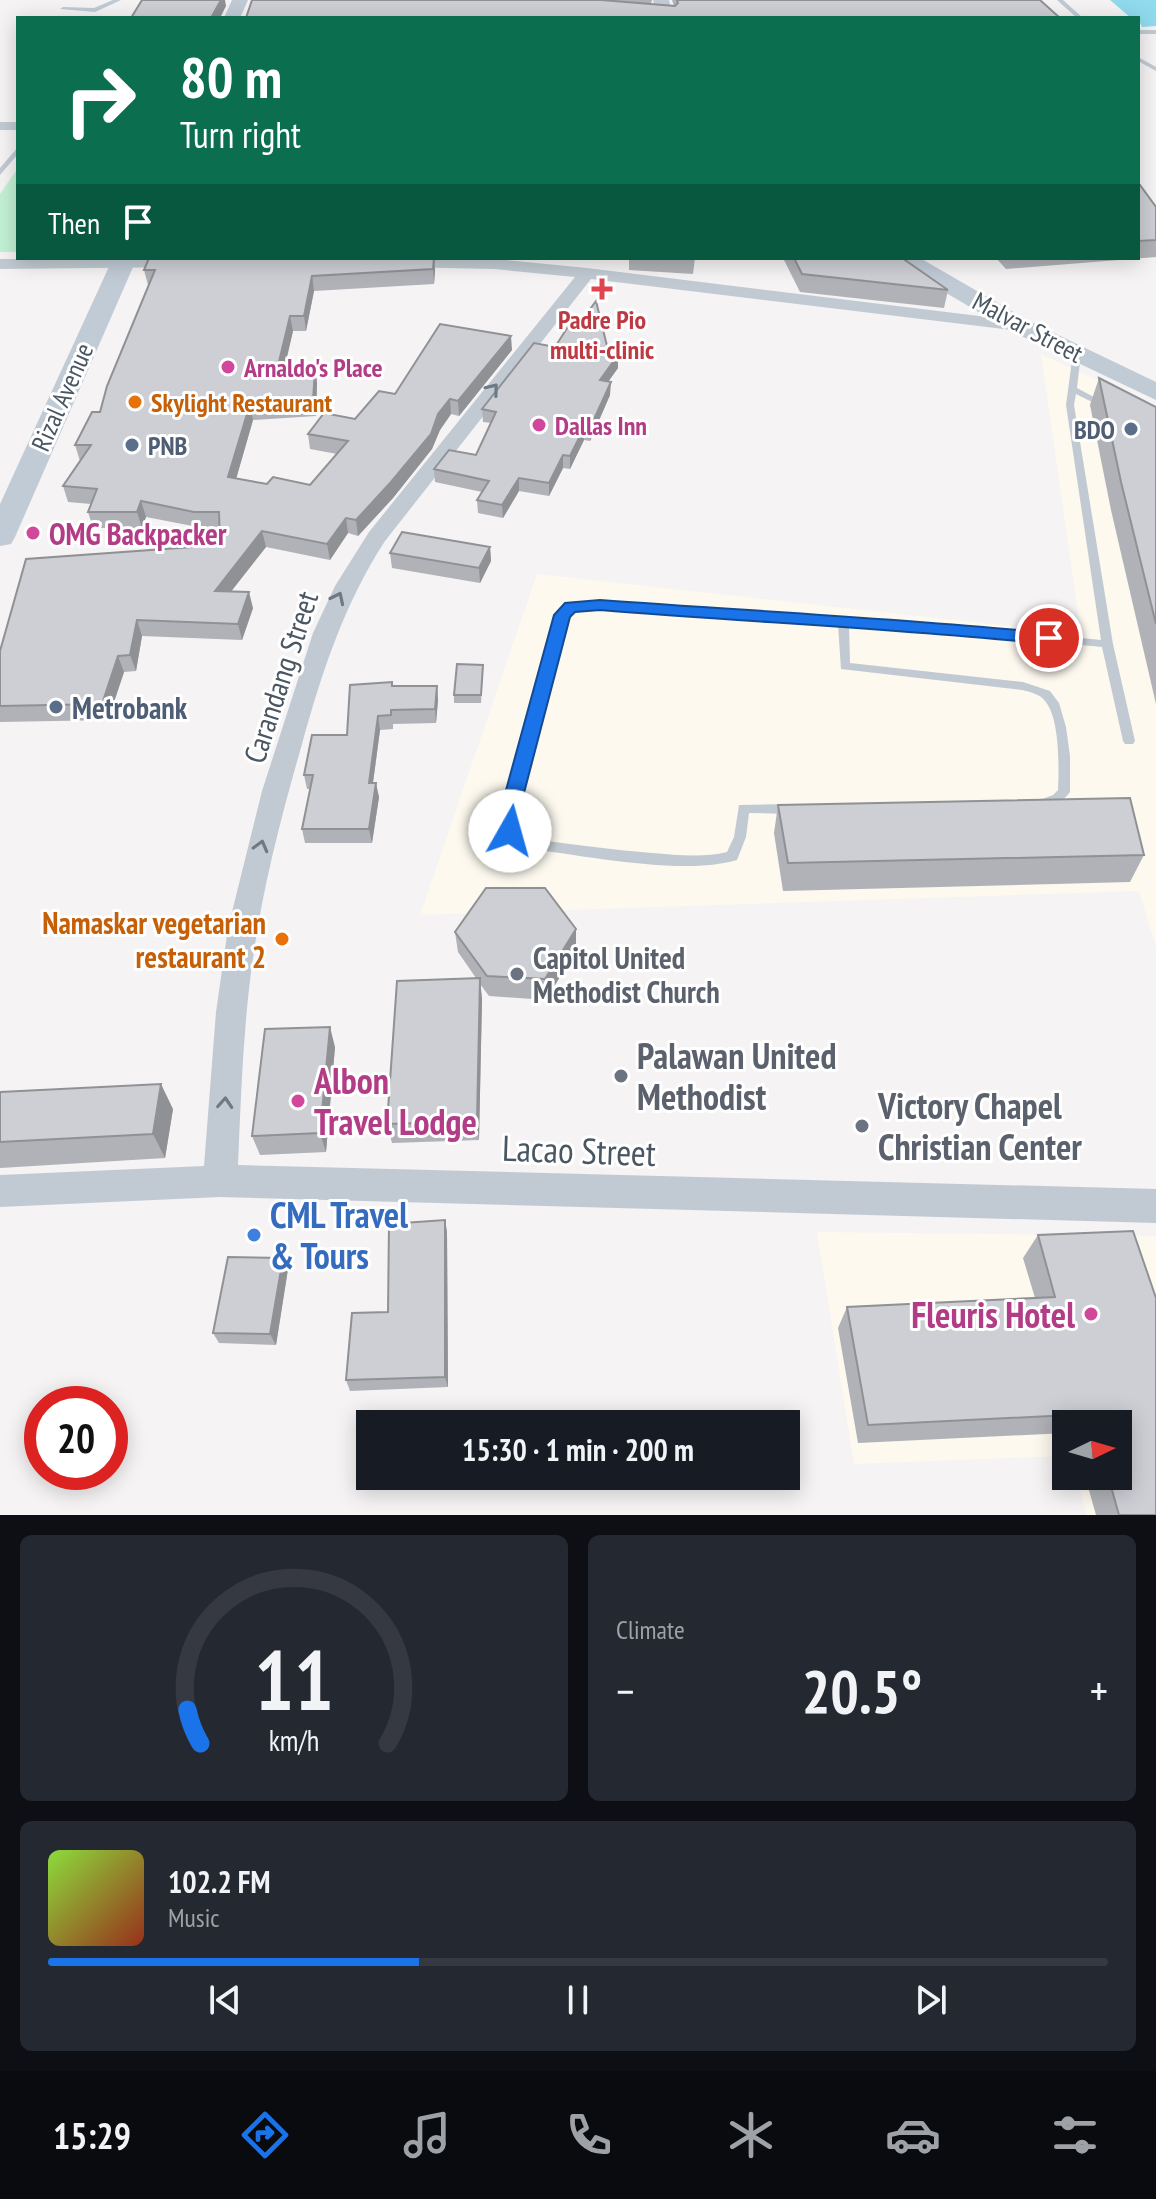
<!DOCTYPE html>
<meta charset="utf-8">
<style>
body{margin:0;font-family:"PT Sans Narrow",sans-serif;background:#242831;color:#f1f3f6;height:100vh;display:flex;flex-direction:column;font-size:30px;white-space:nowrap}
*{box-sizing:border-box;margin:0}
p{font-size:26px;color:#9ea1a6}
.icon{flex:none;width:44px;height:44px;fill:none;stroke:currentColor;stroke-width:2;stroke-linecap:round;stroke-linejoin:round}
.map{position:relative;height:1515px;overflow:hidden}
.drawer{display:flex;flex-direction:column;gap:20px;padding:20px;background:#0d0f14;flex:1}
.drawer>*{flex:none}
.hud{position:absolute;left:16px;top:16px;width:1124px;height:244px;border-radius:0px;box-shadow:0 4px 20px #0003;background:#0b6e4f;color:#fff;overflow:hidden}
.needle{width:52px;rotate:85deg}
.controls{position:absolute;left:1052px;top:1410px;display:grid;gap:16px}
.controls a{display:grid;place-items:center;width:80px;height:80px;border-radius:0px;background:#171b24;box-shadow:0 4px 20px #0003;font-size:40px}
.speed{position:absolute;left:24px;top:1386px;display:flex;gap:16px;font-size:40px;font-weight:700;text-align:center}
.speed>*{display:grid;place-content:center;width:104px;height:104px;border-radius:50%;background:#171b24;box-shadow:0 4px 20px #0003;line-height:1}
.speed .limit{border:12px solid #d22;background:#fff;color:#111}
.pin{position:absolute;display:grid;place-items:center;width:68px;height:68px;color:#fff;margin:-34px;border:4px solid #fff;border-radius:50%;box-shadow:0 2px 8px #0007}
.me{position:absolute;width:88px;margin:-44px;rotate:7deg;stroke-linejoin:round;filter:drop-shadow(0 0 6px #0008)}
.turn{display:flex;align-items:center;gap:28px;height:168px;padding:0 32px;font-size:36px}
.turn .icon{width:104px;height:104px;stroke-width:2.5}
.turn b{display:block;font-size:56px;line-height:68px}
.then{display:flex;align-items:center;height:76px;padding:0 32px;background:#0003;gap:16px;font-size:30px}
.big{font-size:60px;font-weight:600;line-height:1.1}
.drawer .tile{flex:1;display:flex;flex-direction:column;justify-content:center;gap:12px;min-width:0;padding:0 28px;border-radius:12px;background:#242831}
.drawer .dial{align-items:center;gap:0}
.dial svg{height:208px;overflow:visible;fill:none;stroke:#363941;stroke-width:7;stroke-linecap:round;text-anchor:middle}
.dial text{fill:#f1f3f6;stroke:none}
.song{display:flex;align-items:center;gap:24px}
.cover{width:96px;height:96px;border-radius:12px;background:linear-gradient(135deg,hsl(90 70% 55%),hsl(10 70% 35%))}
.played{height:8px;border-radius:4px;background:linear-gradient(90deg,#1a73e8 35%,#363941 35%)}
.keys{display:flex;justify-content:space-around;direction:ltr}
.heat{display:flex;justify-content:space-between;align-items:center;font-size:44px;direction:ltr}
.drawer .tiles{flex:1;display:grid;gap:20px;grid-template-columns:1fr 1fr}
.tile:last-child{grid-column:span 2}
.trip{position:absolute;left:356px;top:1410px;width:444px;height:80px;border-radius:0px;background:#171b24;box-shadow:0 4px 20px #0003;font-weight:600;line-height:80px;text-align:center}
.dock{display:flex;height:128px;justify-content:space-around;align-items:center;background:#090b0e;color:#9ea1a6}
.dock .icon{width:56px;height:56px}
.dock .current{color:#1a73e8}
.dock b{font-size:36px;color:#f1f3f6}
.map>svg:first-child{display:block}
.commercial{fill:#fdf9ef}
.green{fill:#c3f1d5}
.water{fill:#90daee}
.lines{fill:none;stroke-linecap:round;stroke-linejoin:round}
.service{fill:#c1cad2;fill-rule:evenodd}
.minor{fill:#c1cad2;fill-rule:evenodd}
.secondary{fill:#c1cbd6;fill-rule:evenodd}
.wall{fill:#b0b2b7}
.shaded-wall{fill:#909195}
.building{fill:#cdcfd5;stroke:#909195;stroke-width:2}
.oneway{stroke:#6e7983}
.route{fill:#1a73e8;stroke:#114b97;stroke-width:2}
.health-dot{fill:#e0444e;stroke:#fff;stroke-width:3}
.hotel-dot{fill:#d1479c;stroke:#fff;stroke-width:3}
.food-dot{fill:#e8710a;stroke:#fff;stroke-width:3}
.service-dot{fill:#5c6f8a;stroke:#fff;stroke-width:3}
.worship-dot{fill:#6b7280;stroke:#fff;stroke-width:3}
.shop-dot{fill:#3f7fe0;stroke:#fff;stroke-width:3}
.labels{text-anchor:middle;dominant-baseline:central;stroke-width:6;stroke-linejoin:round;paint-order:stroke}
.far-health-label{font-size:26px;font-weight:bold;fill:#be3a42;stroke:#fff}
.far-street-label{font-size:26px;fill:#4a5661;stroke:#fff}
.far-hotel-label{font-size:26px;font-weight:bold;fill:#b23c85;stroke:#fff;text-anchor:start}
.far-food-label{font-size:26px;font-weight:bold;fill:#c56008;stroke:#fff;text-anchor:start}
.far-service-label{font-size:26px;font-weight:bold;fill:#4e5e75;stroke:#fff;text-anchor:end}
.hotel-label{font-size:30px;font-weight:bold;fill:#b23c85;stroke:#fff;text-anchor:start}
.street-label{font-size:30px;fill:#4a5661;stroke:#fff}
.service-label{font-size:30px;font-weight:bold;fill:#4e5e75;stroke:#fff;text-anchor:start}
.food-label{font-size:30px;font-weight:bold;fill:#c56008;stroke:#fff;text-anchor:end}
.worship-label{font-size:30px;font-weight:bold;fill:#5b616d;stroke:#fff;text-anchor:start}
.near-worship-label{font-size:36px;font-weight:bold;fill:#5b616d;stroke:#fff;text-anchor:start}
.near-hotel-label{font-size:36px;font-weight:bold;fill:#b23c85;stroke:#fff;text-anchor:start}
.near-street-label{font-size:36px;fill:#4a5661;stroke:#fff}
.near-shop-label{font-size:36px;font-weight:bold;fill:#366cbe;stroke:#fff;text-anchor:start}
</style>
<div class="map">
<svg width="1156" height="1515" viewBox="0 0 1156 1515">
<rect width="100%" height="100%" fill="#f5f3f3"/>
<g class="commercial">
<path d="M1041,354L1156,408V947L1139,891L420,915L537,574L1081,634Z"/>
<path d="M817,1232L1156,1236V1515H1087L1076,1476H1118V1424H1066V1456L854,1464Z"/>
</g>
<path class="green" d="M18,168V252H0V194Z"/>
<path class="water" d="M1110,0H1156V26L1142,27L1138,18H1131Z"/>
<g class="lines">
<g class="service">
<path d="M113,0H121L95,12L60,9L63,7L94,8Z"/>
<path d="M1057,0H1063L1083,18H1077Z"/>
<rect x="1138" y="30" width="18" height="4"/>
<path d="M1138,57L1156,67V71L1138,61Z"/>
<path d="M18,147V154L0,175V168Z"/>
<path d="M1077,350L1081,353L1077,388L1109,405L1108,407H1102L1076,394L1074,405L1113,644L1135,741L1133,744H1125L1123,741L1102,647L904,628L849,626L850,663L1023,682L1050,691L1059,703L1066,727L1070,756V792C1063,802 1048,810 1037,807L1035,804L1037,801L1053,795L1058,790C1059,768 1060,718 1045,701C1040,694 1030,692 1022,690L841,669L838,625L791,624L600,608L573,609L567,616L516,812V829L522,836L532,839C572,844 612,850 652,853C676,855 703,858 727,852L734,837L739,805L791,804L795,806L797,809L795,812L791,814L749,813L746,837L737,860C683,876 588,856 531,849C507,841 504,837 504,812L557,615L566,604L600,602L791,616L904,620L1101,640L1066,405L1073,353Z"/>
</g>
<g class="minor">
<rect x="0" y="122" width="18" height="8"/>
<path d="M180,258L188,263L186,267L0,269V259Z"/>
<path d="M393,258L494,259L587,268L1020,321L1029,326L1020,331L591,279L385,541C344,604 322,672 302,744C282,814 263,885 253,958C243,1027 241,1096 238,1165L1156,1189V1223L220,1197L0,1207V1175L204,1166L216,1012L228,928L262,791L313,633L335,586L369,532L575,277L494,269L399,267L393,266L391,262Z"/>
</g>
<g class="secondary">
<path d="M232,0H248L240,18H224Z"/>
<path d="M653,0H669L674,18H658Z"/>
<path d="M113,258H137L15,537L11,544L0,546V504Z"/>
<path d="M891,258H920L1029,321L1156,382V400L1011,331L895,263Z"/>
</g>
</g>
<g class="wall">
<path d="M252,0H652L651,4L674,6L672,0H1040L1060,18Z"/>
<path d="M1138,185L1156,207V257L1006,269L996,258H1138Z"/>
<path d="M434,258L435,270L434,284L314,291L306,331H293L284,370L315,368L317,383L316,416L253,420L236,479L267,484L310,485L337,454L310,449L308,434L355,419L395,394L512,350L459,416L451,414L440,430L432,449L393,498L358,536L348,533L330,560L266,547L231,591L253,608L242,640L142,636L136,671L124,672L108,720L0,722V651L220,545L219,527H198L146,517L142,528H93L88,512L91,504L68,502L63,486L80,461L75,445L100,412L149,285H148L144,270Z"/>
<path d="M629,258H695L693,274L629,270Z"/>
<path d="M783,258H902L948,290L944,308L800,292Z"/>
<path d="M574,331L609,354L618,368L608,382L610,395L590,441L584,440L570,469L563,468L549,496L519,491L503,518L478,513L477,500L482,492L435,482L434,469L476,455L491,423L483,422L482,409Z"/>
<path d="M1099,378L1156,407V704L1111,510L1090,405Z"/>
<path d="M490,547L491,561L480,583L392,568L390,553Z"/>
<path d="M483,665L481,703H454V695Z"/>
<path d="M392,686H437L438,700L436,723L393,724V729L380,730L373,783L379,797L372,843H305L302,829L310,789H307L304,775L347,735Z"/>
<path d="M778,805L1144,855L1130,882L783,891L774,833Z"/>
<path d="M455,932L576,950L546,1000L489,996L480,984L482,999L479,1140L392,1143L387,1124L476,978L458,952Z"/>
<path d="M335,1047L326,1152L260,1155L252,1136Z"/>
<path d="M0,1092L173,1109L165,1158L0,1168Z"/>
<path d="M445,1220L447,1232L448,1387L350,1391L346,1380Z"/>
<path d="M1133,1231L1156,1298V1515H1096L1085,1476H1118V1424H1066V1433L858,1443L838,1328L847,1307L1035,1298L1023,1258L1038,1235Z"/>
<path d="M288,1269L276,1345L219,1343L213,1333Z"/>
</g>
<g class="shaded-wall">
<path d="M221,0H225L226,6L220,18H211Z"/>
<path d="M434,258L435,270L434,284L433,269Z"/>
<path d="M312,276L314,291L306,331L304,316Z"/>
<path d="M290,316L293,331L280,386L277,370Z"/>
<path d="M511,336L512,350L459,416L458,401Z"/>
<path d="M618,355V368L600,393V380Z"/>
<path d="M315,368L317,383L316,416L313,401Z"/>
<path d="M611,382L610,395L590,441V428Z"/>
<path d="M450,399L451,414L440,430L432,449L393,498L358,536L356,520Z"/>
<path d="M250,404L253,420L232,493L228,477Z"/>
<path d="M584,428V440L570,469V456Z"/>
<path d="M563,455V468L549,496V483Z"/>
<path d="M519,478V491L503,518L502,505Z"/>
<path d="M141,501L146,517L142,528L137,512Z"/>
<path d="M346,518L348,533L330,560L327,544Z"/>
<path d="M262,531L266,547L219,607L215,591Z"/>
<path d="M490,547L491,561L480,583L479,568Z"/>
<path d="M249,592L253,608L242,640L238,624Z"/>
<path d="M137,620L142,636L136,671L130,655Z"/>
<path d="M118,656L124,672L108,720L102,704Z"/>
<path d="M437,686L438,700L436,723L435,709Z"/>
<path d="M378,716L380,730L371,797L369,783Z"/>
<path d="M376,783L379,797L372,843L369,829Z"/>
<path d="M576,929V950L546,1000L545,979Z"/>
<path d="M480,978L482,999L479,1140L477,1121Z"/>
<path d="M330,1027L335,1047L326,1152L320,1133Z"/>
<path d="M161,1084L173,1109L165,1158L153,1134Z"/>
<path d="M445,1220L447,1232L448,1387L445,1377Z"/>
<path d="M283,1258L288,1269L276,1345L270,1334Z"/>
</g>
<g class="building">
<path d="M142,0H221L211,18H131Z"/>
<path d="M252,0H601L675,6L678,3L677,0H1040L1060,18H246Z"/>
<path d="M1138,185H1140L1156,207V240L1138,241Z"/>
<path d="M149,258H434L433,269L312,276L304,316H290L277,370L315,368L313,401L250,404L228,477L267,484L273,477L310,485L348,441L308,434L324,413L355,419L379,391L395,394L440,324L511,336L458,401L450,399L438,414L431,434L391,482L356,520L346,518L327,544L262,531L215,591L249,592L238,624L137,620L130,655L118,656L102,704L0,706V651L26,559L220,545L219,512H194L141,501L137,512H88L97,489L63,486L91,445H75L92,412H100L107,386L155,270H144Z"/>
<path d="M794,258H902L948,290L802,274Z"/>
<path d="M596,301L609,354L618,355L600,380L611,382L590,428H584L570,456L563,455L549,483L519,478L502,505L477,500L489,481L434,469L449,450L476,455L496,412L482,409L534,343L555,347L571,322L574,331Z"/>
<path d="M1099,378L1156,407V624L1121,482Z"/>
<path d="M402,532L490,547L479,568L390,553Z"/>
<path d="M457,664L483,665L481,695H454Z"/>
<path d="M392,682V686H437L435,709L391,710V715L378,716L369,783H376L369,829H302L313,775H304L312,735H347L350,685Z"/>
<path d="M1130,798L1144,855L788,863L778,805Z"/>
<path d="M486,888H545L576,929L545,979L487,976L455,932Z"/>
<path d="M480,978L477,1121L387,1124L397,981Z"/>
<path d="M330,1027L320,1133L252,1136L265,1029Z"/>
<path d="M161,1084L153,1134L0,1142V1092Z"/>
<path d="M445,1220V1377L346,1380L352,1313L388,1312L389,1224Z"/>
<path d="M1133,1231L1156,1298V1515H1119L1108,1476H1118V1424H1093L1090,1414L868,1425L847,1307L1055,1297L1038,1235Z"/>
<path d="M228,1257L283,1258L270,1334L213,1333Z"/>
</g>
<defs><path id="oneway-chevron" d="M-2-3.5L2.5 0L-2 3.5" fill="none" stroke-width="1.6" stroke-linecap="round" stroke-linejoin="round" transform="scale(2)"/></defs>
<g class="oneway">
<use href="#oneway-chevron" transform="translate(493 389) rotate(-51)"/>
<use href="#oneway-chevron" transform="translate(338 598) rotate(-64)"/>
<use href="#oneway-chevron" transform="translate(261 846) rotate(-75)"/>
<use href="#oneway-chevron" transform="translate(225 1103) rotate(-86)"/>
</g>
<path class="route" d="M600,600C750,611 900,618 1049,633L1057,638L1049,644C900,629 750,622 600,610L575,612L570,617L519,812L517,836H504L500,812L554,615L565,603Z"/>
<path class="health-dot" d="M598 277h8v8h8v8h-8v8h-8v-8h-8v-8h8z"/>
<g class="hotel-dot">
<circle cx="228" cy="367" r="8"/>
<circle cx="539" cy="425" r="8"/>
<circle cx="33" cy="533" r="8"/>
<circle cx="298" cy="1101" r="8"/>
<circle cx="1091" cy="1314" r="8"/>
</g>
<g class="food-dot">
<circle cx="135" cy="402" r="8"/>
<circle cx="282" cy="939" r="8"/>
</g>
<g class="service-dot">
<circle cx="1131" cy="429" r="8"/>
<circle cx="132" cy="445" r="8"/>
<circle cx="56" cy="707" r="8"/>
</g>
<g class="worship-dot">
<circle cx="517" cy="974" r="8"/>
<circle cx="621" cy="1076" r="8"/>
<circle cx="862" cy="1126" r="8"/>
</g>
<circle class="shop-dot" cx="254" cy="1235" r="8"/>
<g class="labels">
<g class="far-health-label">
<text x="602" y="319">Padre Pio<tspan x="602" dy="30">multi-clinic</tspan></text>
</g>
<g class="far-street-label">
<text transform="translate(1028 327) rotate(28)">Malvar Street</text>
<text transform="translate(62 397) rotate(-66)">Rizal Avenue</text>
</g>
<g class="far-hotel-label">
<text x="244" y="367">Arnaldo's Place</text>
<text x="555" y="425">Dallas Inn</text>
</g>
<g class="far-food-label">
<text x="151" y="402">Skylight Restaurant</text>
</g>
<g class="far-service-label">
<text x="1115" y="429">BDO</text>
<text x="148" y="445" text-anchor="start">PNB</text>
</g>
<g class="hotel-label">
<text x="49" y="533">OMG Backpacker</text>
</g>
<g class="street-label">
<text transform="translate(280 677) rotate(-72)">Carandang Street</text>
</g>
<g class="service-label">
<text x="72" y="707">Metrobank</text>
</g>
<g class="food-label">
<text x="266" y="922">Namaskar vegetarian<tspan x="266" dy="34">restaurant 2</tspan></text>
</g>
<g class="worship-label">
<text x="533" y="957">Capitol United<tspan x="533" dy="34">Methodist Church</tspan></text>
</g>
<g class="near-worship-label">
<text x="637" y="1055">Palawan United<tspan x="637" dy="41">Methodist</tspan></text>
<text x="878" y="1105">Victory Chapel<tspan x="878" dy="41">Christian Center</tspan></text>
</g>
<g class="near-hotel-label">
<text x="314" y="1080">Albon<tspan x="314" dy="41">Travel Lodge</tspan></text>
<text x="1075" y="1314" text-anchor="end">Fleuris Hotel</text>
</g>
<g class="near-street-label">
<text transform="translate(579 1150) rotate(2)">Lacao Street</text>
</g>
<g class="near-shop-label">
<text x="270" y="1214">CML Travel<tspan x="270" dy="41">&amp; Tours</tspan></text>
</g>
</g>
</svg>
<div class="controls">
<a><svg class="needle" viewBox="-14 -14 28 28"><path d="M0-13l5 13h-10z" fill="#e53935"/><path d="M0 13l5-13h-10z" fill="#9ea1a6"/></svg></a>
</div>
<div class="speed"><div class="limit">20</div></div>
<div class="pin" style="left:1049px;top:638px;background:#d93025"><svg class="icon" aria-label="arrive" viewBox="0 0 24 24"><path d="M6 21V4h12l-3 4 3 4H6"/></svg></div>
<svg class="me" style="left:510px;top:831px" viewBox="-20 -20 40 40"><circle r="19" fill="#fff"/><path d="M0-13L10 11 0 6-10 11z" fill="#1a73e8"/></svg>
<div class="trip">15:30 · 1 min · 200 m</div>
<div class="hud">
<div class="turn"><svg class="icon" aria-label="right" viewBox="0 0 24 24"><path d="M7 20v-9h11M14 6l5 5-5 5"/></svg><div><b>80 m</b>Turn right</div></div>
<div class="then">Then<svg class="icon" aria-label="arrive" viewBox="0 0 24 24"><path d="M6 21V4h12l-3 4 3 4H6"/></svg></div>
</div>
</div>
<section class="drawer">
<div class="tiles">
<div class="tile dial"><svg viewBox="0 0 100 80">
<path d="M14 69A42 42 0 1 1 86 69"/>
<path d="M14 69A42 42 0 0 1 9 56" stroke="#1a73e8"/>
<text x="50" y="56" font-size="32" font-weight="700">11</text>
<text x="50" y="72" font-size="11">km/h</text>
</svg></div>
<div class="tile"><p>Climate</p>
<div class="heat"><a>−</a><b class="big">20.5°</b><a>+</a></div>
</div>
<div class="tile">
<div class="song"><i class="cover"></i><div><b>102.2 FM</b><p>Music</p></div></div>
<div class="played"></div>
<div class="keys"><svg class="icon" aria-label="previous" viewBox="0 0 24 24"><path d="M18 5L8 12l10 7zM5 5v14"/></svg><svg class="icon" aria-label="pause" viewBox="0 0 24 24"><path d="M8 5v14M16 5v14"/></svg><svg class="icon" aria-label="next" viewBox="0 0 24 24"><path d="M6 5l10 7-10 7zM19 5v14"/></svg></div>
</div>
</div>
</section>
<nav class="dock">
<b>15:29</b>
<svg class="icon current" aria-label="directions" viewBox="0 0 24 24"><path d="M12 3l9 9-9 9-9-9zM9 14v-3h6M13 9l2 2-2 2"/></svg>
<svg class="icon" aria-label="music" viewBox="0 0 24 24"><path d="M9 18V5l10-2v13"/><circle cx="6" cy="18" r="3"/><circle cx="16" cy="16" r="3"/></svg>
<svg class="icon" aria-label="phone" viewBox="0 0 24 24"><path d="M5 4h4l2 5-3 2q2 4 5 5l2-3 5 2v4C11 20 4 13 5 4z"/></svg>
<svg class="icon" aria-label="climate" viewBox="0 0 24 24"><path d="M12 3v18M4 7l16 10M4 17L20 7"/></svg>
<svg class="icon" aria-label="car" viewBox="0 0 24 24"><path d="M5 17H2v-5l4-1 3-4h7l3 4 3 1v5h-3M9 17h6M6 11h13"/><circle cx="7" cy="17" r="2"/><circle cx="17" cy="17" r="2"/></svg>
<svg class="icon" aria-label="filters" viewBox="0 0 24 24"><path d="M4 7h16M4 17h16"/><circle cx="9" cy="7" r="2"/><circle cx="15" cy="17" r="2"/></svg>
</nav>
